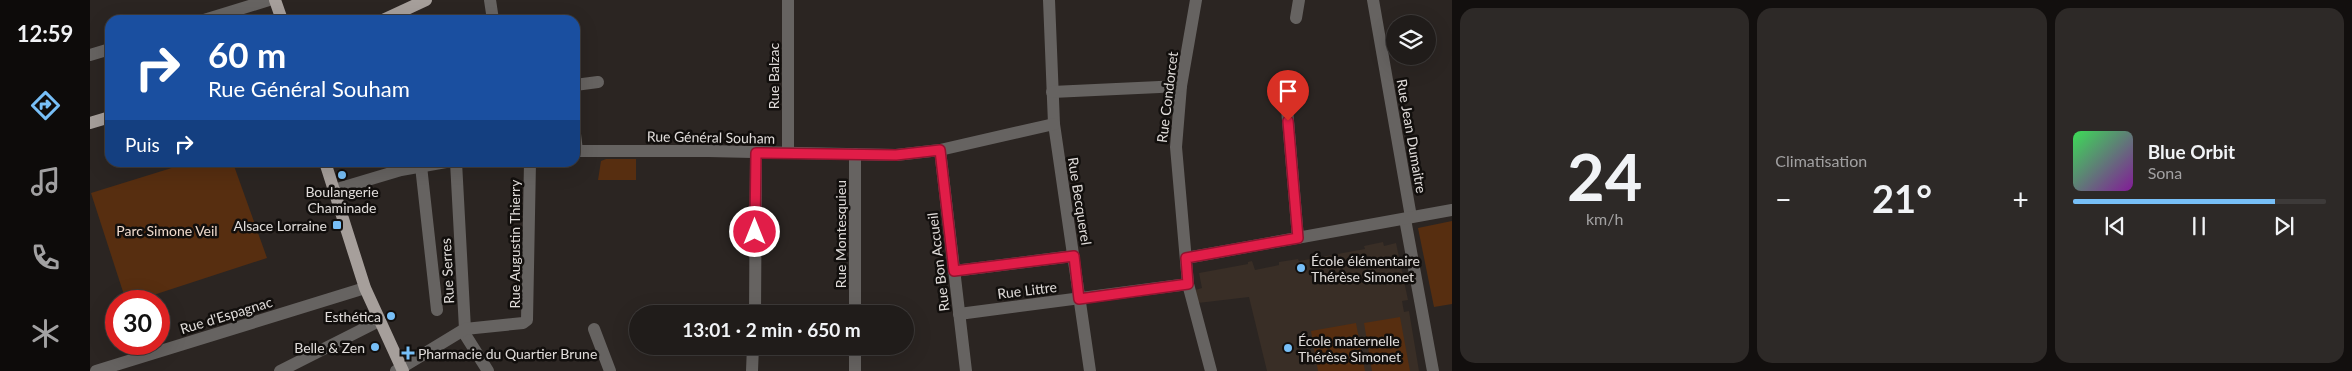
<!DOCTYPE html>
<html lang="fr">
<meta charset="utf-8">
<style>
body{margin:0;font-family:Lato,sans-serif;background:#2d2927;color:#f1f3f6;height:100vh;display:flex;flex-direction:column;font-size:19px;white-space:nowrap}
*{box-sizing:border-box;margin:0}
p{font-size:16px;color:#a2a1a2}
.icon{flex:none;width:28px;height:28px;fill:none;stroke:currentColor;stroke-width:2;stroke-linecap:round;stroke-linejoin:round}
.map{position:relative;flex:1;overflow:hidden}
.details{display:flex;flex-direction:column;gap:8px;padding:8px;background:#120f0e;width:900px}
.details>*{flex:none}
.guide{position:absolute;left:15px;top:15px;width:475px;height:152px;border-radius:15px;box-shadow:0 5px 20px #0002,0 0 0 1px #3d3a39;background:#1a4fa0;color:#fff;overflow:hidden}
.tools{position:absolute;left:1296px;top:15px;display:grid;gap:10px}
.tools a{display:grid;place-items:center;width:50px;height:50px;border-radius:50%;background:#201c1a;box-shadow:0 5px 20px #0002,0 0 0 1px #3d3a39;font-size:25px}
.speed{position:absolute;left:15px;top:290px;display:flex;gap:10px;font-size:25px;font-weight:700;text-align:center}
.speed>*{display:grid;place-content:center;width:65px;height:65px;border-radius:50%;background:#201c1a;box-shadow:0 5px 20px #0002,0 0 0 1px #3d3a39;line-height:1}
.speed .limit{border:8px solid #d22;background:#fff;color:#111}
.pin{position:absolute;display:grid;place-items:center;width:42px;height:42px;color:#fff;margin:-51px -21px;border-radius:50% 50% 50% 0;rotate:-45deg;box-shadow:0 0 5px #0007}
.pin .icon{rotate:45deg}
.me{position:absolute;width:55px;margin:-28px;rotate:0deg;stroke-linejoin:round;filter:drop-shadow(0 0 4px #0008)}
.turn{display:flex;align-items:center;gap:18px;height:105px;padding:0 20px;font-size:22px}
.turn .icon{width:65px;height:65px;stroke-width:2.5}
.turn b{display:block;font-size:35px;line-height:42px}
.then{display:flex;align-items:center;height:48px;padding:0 20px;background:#0003;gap:10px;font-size:19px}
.big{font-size:38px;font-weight:700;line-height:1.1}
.details .widget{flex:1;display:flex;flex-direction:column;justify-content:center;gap:8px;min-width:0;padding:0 18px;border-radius:15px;background:#2d2927}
.details .dial{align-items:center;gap:0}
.dial b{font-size:65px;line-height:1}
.song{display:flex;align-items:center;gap:15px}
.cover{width:60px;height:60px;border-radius:8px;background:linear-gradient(135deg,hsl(130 70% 55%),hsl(290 70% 35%))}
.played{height:5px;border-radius:2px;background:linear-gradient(90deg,#77bff7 80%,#3d3a39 80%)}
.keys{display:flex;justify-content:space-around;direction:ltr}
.heat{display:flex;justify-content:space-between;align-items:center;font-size:28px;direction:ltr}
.details .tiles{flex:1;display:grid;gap:8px;grid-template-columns:repeat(3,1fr)}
.trip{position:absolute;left:539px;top:305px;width:285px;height:50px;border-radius:25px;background:#201c1a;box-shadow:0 5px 20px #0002,0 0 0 1px #3d3a39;font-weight:700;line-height:50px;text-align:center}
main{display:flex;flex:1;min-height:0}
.menu{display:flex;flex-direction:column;width:90px;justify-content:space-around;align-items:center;background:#0d0b0a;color:#a2a1a2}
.menu .icon{width:35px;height:35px}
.menu .selected{color:#77bff7}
.menu b{font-size:22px;color:#f1f3f6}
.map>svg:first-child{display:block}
.built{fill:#392e26}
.green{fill:#572e10}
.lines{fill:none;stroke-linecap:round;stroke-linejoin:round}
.minor{stroke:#666361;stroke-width:12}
.major{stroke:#a69f9b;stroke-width:12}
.route-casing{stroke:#92132f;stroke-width:12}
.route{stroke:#e11d48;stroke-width:9}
.poi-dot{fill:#77bff7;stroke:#120f0d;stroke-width:2}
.labels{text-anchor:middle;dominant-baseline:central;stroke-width:5;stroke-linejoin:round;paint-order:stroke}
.street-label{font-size:14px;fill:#e0dcda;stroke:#120f0d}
.poi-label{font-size:14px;fill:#e0dcda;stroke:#120f0d;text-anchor:end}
.park-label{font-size:14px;fill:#efdacc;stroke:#120f0d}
</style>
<main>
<nav class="menu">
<b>12:59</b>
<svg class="icon selected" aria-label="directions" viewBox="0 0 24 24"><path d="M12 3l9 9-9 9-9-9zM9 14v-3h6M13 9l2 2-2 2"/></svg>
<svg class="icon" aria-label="music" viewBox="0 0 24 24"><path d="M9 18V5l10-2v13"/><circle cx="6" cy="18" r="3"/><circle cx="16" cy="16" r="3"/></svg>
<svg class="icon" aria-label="phone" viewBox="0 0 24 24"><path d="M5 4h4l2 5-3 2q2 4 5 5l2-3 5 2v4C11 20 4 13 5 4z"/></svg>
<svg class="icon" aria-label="climate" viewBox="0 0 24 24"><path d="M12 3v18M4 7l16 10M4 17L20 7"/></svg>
</nav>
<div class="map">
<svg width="1362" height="371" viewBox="0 0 1362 371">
<rect width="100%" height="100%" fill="#2b2522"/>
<path class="built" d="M1293,242L1294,246L1306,243L1318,300L1312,301L1314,312L1319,311L1329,371H1177L1159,297L1108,303L1105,290L1112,288L1109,273L1158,264V262L1162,261L1165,270L1189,265V262L1208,259L1209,261L1275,249L1274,246Z"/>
<g class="green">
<path d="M516,159H546V180H508L511,161Z"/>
<path d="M101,162L143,163L177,258L45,301H36L1,193Z"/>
<path d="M1362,221V304L1344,307L1328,228Z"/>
<path d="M1310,317L1320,371H1282L1274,323Z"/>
<path d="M1266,323L1275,371H1228L1221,331Z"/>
</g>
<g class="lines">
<g class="minor">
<path d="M400,0L403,20"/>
<path d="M698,0V153"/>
<path d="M959,0L964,124L1000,371"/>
<path d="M1106,0L1091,86L1086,147L1098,284L1121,371"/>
<path d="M1283,0L1321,217"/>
<path d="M1206,18L1209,0"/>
<path d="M114,20L179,0"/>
<path d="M0,55L20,49"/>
<path d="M485,85L508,82"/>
<path d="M1195,85L1208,238"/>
<path d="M962,92L1091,86"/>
<path d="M485,134L487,151"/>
<path d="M850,150L876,371"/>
<path d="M485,151H618L806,155L850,150L964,124"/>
<path d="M366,162L375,329L376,336L398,371"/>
<path d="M331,166L347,310"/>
<path d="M244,190L311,170L356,162"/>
<path d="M1315,219L1343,371"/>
<path d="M1096,258L1362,210"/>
<path d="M864,271L983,256"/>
<path d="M665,314L666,153"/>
<path d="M765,314V154"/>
<path d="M869,314L1098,284"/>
<path d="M504,329L520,371"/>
<path d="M6,371L275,288"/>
<path d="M190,371L289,321"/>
<path d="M306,371L375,329L433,323L437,320L440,162"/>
<path d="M662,371L663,346"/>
<path d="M765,371V346"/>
</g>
<g class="major">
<path d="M185,0L192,20"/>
<path d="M293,20L336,0"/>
<path d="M0,123L20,117"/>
<path d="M235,162L275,288L313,371"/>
</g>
</g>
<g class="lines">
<g class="route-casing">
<path id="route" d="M665,232L666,153L806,155L850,150L864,271L984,256L989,299L1098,284L1096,258L1208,238L1198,121"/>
</g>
<use href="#route" class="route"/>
</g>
<g class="poi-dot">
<circle cx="252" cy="175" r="5"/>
<rect x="242" y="220" width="10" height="10" rx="2.5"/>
<circle cx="1211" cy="268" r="5"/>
<circle cx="301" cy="316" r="5"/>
<circle cx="285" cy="347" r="5"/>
<circle cx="1198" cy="348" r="5"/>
<path d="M315.5 345.5h5v5h5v5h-5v5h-5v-5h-5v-5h5z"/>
</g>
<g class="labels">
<g class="street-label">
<text transform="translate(683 76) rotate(-90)">Rue Balzac</text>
<text transform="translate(1077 97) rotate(-83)">Rue Condorcet</text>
<text transform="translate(1322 136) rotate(80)">Rue Jean Dumaitre</text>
<text transform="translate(621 137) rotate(1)">Rue Général Souham</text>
<text transform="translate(990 201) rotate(81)">Rue Becquerel</text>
<text transform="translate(750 234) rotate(-90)">Rue Montesquieu</text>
<text transform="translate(424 244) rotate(-90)">Rue Augustin Thierry</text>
<text transform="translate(848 262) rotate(-97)">Rue Bon Accueil</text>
<text transform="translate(357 271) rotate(-93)">Rue Serres</text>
<text transform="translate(937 290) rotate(-7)">Rue Littre</text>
<text transform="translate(136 315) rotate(-17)">Rue d'Espagnac</text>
</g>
<g class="poi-label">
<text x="252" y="191" text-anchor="middle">Boulangerie<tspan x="252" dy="16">Chaminade</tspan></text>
<text x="237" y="225">Alsace Lorraine</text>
<text x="1221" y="260" text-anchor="start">École élémentaire<tspan x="1221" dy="16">Thérèse Simonet</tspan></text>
<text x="291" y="316">Esthética</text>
<text x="1208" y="340" text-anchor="start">École maternelle<tspan x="1208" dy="16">Thérèse Simonet</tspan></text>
<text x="275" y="347">Belle &amp; Zen</text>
<text x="328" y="353" text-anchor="start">Pharmacie du Quartier Brune</text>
</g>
<g class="park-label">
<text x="77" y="230">Parc Simone Veil</text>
</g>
</g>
</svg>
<div class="tools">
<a><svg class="icon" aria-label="layers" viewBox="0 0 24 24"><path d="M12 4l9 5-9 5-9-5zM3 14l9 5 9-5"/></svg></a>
</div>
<div class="speed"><div class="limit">30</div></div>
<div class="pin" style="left:1198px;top:121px;background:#d93025"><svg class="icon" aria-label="arrive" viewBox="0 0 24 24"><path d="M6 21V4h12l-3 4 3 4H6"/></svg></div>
<svg class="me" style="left:665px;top:232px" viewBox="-20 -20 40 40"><circle r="17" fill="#e11d48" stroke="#fff" stroke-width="3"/><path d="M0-11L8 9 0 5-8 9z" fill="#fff"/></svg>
<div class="trip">13:01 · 2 min · 650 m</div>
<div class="guide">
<div class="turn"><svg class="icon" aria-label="right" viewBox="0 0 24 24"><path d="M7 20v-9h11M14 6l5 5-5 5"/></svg><div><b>60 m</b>Rue Général Souham</div></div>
<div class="then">Puis<svg class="icon" aria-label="right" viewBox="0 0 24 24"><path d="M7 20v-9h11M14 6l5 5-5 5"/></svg></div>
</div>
</div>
<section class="details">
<div class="tiles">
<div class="widget dial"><b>24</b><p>km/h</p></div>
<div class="widget"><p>Climatisation</p>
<div class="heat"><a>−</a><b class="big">21°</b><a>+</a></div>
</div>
<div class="widget">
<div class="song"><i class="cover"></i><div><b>Blue Orbit</b><p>Sona</p></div></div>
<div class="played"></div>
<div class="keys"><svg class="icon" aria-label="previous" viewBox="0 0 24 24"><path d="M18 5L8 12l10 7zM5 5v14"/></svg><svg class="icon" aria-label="pause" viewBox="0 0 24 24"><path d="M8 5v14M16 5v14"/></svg><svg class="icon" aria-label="next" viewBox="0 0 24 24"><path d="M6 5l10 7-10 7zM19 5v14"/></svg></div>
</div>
</div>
</section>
</main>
